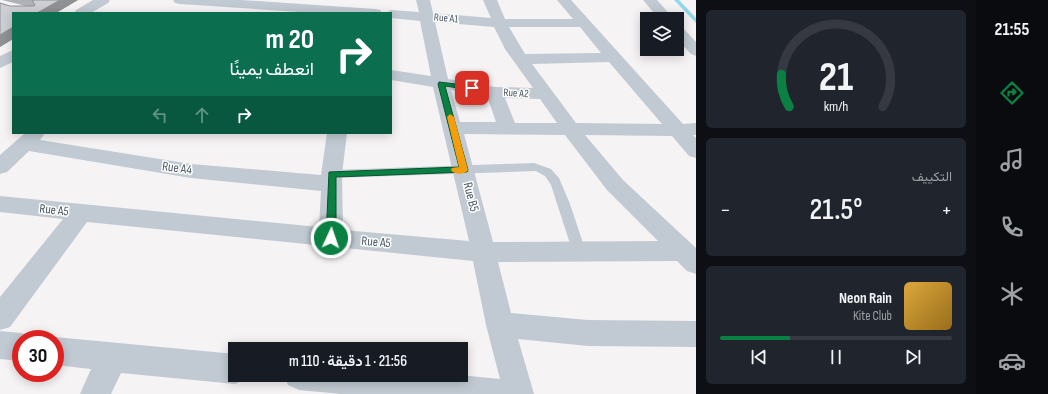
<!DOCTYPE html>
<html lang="ar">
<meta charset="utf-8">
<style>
body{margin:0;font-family:"Sofia Sans Condensed",Vazirmatn,sans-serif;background:#20242c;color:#f1f3f6;direction:rtl;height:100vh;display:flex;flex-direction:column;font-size:15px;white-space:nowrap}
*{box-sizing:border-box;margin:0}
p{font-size:13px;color:#9ea1a6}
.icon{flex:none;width:22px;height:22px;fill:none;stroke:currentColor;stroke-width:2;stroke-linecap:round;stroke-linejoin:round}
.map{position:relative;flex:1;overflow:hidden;direction:ltr}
.details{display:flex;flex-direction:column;gap:10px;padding:10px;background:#0d0f14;width:280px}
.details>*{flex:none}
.guide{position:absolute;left:12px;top:12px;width:380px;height:122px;border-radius:0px;box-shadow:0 2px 10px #0003;direction:rtl;background:#0b6e4f;color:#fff;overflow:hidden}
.buttons{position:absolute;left:640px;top:12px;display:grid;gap:8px}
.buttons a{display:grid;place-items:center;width:44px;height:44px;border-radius:0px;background:#171b24;box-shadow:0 2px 10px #0003;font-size:20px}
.speed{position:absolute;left:12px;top:330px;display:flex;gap:8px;font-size:20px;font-weight:700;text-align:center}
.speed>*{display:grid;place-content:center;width:52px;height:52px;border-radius:50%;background:#171b24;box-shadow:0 2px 10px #0003;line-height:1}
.speed .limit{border:6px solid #d22;background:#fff;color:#111}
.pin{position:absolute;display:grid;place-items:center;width:34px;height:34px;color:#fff;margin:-17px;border-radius:8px;box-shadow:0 2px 6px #0006}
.me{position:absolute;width:44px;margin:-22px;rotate:3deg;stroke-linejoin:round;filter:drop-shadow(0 0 3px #0008)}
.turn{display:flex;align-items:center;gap:14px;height:84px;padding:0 12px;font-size:18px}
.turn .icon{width:52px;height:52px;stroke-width:2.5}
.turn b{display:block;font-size:28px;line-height:34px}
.lanes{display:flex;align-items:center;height:38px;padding:0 12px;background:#0003;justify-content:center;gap:20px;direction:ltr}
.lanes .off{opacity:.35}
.big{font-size:30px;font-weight:600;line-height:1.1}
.details .tile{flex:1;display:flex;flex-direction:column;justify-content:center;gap:6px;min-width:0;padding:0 14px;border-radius:6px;background:#20242c}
.details .dial{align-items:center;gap:0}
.dial svg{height:104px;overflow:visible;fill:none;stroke:#363941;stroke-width:7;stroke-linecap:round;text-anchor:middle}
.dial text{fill:#f1f3f6;stroke:none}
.song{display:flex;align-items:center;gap:12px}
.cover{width:48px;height:48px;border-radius:6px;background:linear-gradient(135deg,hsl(40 70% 55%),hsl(40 70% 35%))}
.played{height:4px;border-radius:2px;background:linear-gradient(90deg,#0b8043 30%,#363941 30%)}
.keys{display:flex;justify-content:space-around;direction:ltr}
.heat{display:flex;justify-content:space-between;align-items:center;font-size:22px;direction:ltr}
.trip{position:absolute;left:228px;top:342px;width:240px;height:40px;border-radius:0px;background:#171b24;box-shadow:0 2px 10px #0003;font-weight:600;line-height:40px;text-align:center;direction:rtl}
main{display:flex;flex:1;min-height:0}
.menu{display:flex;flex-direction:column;width:72px;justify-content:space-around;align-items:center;background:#090b0e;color:#9ea1a6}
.menu .icon{width:28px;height:28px}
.menu .on{color:#0b8043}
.menu b{font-size:18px;color:#f1f3f6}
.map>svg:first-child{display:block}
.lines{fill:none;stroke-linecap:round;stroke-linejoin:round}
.stream{fill:#90daee;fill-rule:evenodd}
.service{fill:#c1cad2;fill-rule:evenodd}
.minor{fill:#c1cad2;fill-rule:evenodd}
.wall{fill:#b0b2b7}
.shaded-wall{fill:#909195}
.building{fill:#cdcfd5;stroke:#909195}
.route{fill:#0b8043;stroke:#07532c}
.slow{fill:#f59e0b}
.labels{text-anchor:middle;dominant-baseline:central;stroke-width:3;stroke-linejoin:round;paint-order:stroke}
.far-street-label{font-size:11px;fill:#4a5661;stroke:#fff}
.street-label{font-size:13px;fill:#4a5661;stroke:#fff}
</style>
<main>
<nav class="menu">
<b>21:55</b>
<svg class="icon on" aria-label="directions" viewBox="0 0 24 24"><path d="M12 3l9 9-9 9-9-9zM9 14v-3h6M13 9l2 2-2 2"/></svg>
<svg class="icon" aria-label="music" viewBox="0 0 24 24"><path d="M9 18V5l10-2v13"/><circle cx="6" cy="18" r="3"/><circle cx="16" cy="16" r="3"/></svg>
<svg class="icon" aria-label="phone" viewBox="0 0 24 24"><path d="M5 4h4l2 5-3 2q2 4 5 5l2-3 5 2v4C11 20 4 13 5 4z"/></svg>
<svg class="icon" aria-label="climate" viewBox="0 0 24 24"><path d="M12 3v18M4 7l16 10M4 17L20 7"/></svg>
<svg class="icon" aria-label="car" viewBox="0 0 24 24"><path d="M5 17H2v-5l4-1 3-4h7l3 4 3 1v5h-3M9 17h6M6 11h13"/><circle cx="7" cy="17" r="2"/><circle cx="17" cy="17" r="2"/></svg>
</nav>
<section class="details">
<div class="tile dial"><svg viewBox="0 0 100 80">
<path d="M14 69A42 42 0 1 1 86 69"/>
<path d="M14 69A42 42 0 0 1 8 44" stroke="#0b8043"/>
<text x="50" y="56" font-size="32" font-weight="700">21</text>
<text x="50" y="72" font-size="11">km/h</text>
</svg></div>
<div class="tile"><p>التكييف</p>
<div class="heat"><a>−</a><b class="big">21.5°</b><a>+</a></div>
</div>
<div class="tile">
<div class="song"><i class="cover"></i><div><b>Neon Rain</b><p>Kite Club</p></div></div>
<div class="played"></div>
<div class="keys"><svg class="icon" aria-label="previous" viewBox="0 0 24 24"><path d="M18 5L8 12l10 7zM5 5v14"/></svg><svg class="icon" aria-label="pause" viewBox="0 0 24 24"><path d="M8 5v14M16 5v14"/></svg><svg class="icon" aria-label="next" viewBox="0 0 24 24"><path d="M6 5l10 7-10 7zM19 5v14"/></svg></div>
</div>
</section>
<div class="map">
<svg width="696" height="394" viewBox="0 0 696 394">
<rect width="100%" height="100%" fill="#f5f3f3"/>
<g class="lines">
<path class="stream" d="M674,0H679L696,18V23Z"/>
<path class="service" d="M534,163L551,169L559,178L570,204L586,252L584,256L579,257L574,256L551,185L545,176L536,171L332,178L328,177L326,174L328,171L332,170Z"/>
<g class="minor">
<path d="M93,0H110L108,3L91,13H74L76,10Z"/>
<path d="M173,0H241L375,9L380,10L382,13H314L180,4L175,3Z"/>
<path d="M416,0H430L433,13L491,18L483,0H497L505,19H573L557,0H571L683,124L696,123V135H693L696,138V158L689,156L672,136L585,135L623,180L696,248V274L687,271L677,261L498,262L511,313L588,320L696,321V347L588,346L518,339L534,394H341L299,390L288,385L284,375H459L500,379L486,325L473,261L87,222L10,327L0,330V297L63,219L0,212V196L319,227L321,191L191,178L29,151L7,172L0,174V155L25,133H42L44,135L40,140L191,164L321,175L327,133H347L342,174L343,230L469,241L433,87L391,80V70L431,76L420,21L391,18V13H385L391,10L419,12ZM435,22L494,27L505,49L533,88L495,87L448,79ZM509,27H580L601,53L525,54ZM609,62L662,124L576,123L532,64ZM451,90L487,96L496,122H460ZM505,98L540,99L557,123H515ZM464,134L565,135L607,190L658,241L493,242Z"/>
<path d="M643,0H657L674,19H659Z"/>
<path d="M677,26L682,27L696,42V56L691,54L677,39Z"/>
<path d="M13,50V62L0,68V56Z"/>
<path d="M0,331L21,333L31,337L32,339H21V361L0,359Z"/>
<path d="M55,337L235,354V375H247L245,379L235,384L121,373L111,394H80L91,369L55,365V339H50Z"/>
</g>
</g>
<path class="wall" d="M2,0H78L56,13H13V39L0,47V3L10,6H26Z"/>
<g class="shaded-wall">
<path d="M60,0H78L56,13H37Z"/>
<path d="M13,27V39L0,47V35Z"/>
</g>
<path class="building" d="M32,0H60L37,13H13V27L0,35V3L10,6H34L35,5Z"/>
<path class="route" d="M439,82L472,86L476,88L472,90L445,86L468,170L467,172L336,177V238L335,241H328L326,238L329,172L459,167L438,84Z"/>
<path class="slow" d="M450,114L454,117L468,170C465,175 454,175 451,170L452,168L459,167L447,117Z"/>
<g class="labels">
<g class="far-street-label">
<text transform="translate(446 18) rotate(5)">Rue A1</text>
<text transform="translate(516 93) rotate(3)">Rue A2</text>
</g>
<g class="street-label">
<text transform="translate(177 168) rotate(8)">Rue A4</text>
<text transform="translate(471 197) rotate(76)">Rue B5</text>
<text transform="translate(54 210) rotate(6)">Rue A5</text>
<text transform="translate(376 242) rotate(5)">Rue A5</text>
</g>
</g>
</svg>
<div class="buttons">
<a><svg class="icon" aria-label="layers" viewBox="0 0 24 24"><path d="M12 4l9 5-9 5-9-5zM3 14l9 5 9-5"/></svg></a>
</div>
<div class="speed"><div class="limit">30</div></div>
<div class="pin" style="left:472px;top:88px;background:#d93025"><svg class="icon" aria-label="arrive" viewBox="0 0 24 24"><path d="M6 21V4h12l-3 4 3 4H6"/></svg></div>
<svg class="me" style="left:331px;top:238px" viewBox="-20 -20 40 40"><circle r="17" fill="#0b8043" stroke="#fff" stroke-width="3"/><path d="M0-11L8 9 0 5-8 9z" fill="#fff"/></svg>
<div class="trip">21:56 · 1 دقيقة · 110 m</div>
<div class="guide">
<div class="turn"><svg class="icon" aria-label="right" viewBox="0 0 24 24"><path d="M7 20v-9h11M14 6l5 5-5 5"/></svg><div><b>20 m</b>انعطف يمينًا</div></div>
<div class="lanes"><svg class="icon off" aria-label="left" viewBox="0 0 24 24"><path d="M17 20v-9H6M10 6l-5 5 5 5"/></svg><svg class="icon off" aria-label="ahead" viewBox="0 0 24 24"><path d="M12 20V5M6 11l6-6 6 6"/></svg><svg class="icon" aria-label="right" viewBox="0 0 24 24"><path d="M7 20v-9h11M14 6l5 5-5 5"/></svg></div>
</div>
</div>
</main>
